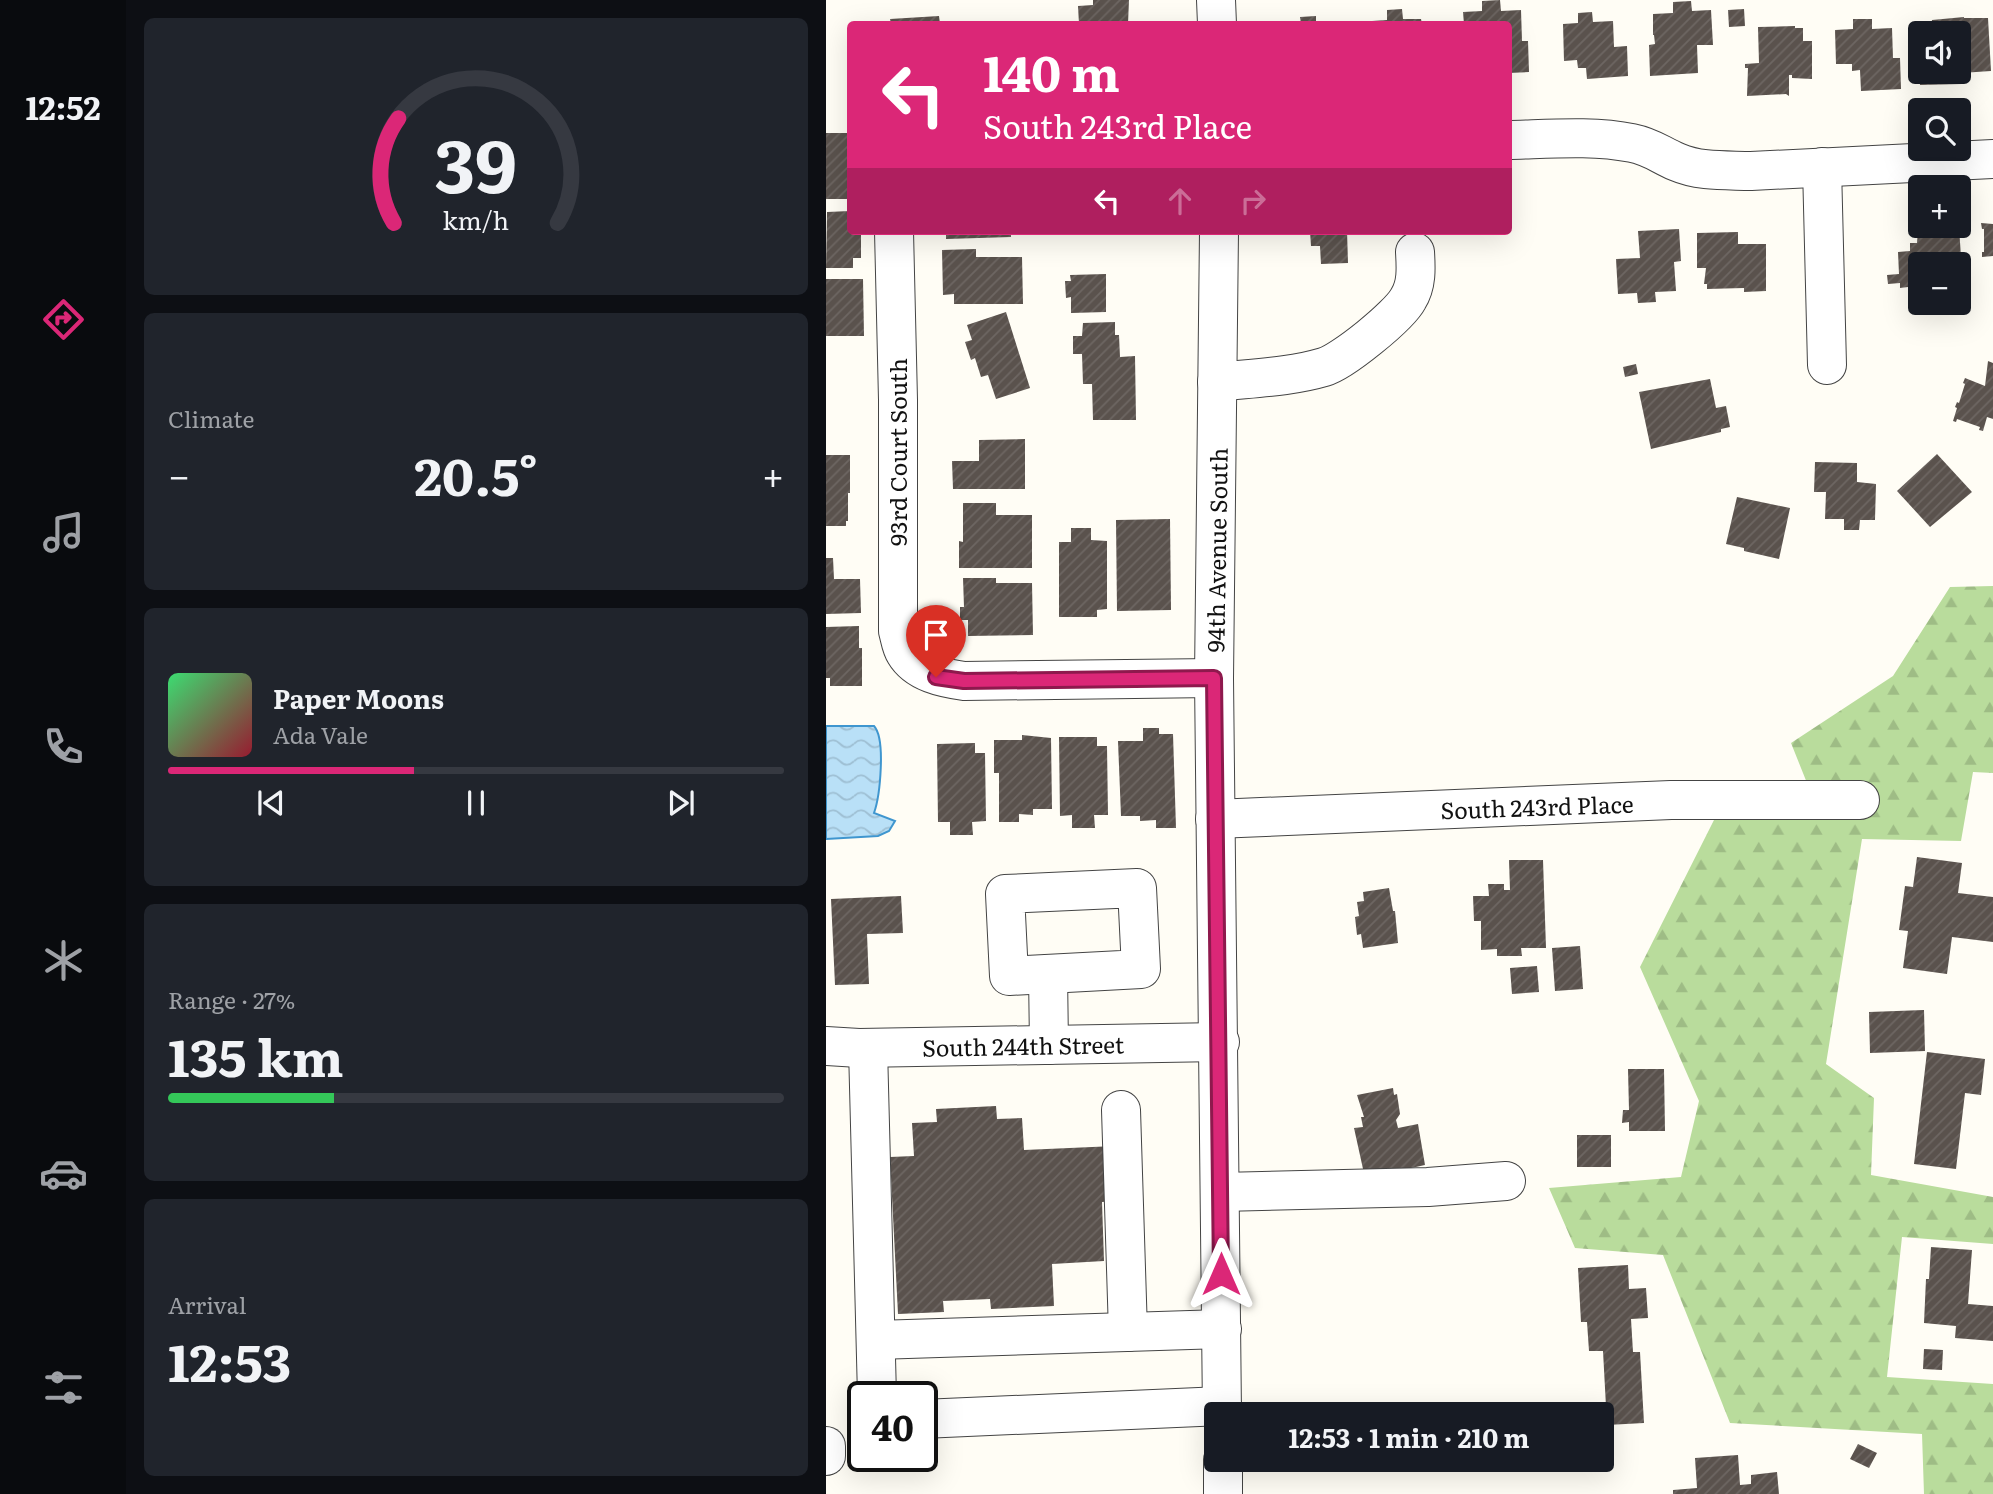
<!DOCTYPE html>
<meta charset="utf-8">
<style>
body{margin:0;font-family:Literata,serif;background:#20242c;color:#f1f3f6;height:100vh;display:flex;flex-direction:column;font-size:26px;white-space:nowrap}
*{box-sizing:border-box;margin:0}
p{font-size:23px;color:#9ea1a6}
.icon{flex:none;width:38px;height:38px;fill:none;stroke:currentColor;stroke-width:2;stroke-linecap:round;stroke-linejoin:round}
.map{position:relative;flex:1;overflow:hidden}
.side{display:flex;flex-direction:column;gap:18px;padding:18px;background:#0d0f14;width:700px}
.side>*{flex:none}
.hud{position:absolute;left:21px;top:21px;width:665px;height:214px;border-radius:7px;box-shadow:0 7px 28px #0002;background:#db2777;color:#fff;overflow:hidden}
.controls{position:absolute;left:1082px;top:21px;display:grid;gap:14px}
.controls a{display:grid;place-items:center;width:63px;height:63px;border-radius:7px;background:#171b24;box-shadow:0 7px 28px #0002;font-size:35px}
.speed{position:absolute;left:21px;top:1381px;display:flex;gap:14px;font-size:35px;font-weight:700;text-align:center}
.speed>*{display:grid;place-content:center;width:91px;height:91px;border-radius:50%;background:#171b24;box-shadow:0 7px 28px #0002;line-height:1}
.speed .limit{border:4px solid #111;border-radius:10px;background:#fff;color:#111}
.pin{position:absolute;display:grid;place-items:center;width:60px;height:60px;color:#fff;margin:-72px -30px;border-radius:50% 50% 50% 0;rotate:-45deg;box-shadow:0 0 7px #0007}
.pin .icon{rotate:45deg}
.me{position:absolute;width:77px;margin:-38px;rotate:0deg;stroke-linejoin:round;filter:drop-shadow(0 0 5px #0008)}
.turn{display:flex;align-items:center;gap:24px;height:147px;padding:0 21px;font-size:32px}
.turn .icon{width:91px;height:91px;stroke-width:2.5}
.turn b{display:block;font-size:49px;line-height:60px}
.lanes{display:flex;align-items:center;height:66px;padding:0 21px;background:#0003;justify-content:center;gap:35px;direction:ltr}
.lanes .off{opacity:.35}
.big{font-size:52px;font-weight:700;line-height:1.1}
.side .widget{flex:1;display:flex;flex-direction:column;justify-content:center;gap:10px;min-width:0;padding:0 24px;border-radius:10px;background:#20242c}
.side .dial{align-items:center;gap:0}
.dial svg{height:182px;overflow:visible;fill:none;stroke:#363941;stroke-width:7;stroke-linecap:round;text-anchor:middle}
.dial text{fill:#f1f3f6;stroke:none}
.song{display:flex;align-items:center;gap:21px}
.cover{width:84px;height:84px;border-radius:10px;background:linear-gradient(135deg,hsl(140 70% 55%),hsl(350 70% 35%))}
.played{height:7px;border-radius:4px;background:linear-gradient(90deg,#db2777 40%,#363941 40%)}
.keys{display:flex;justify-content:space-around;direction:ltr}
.heat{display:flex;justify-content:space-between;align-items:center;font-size:38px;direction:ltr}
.charge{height:10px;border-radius:5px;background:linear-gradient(90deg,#34c759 27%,#363941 0)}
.trip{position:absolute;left:378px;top:1402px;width:410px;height:70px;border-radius:7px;background:#171b24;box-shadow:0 7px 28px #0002;font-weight:700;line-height:70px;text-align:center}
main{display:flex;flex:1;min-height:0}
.tab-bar{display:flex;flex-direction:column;width:126px;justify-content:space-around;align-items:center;background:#090b0e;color:#9ea1a6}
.tab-bar .icon{width:49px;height:49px}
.tab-bar .selected{color:#db2777}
.tab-bar b{font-size:32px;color:#f1f3f6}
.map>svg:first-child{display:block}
.forest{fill:url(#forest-firs)}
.water{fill:url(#water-waves);stroke:#3f96cf;stroke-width:2}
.building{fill:url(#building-hatch)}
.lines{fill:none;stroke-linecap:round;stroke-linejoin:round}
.minor-casing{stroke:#444;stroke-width:40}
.minor{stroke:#fff;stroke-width:38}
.route-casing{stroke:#8e194d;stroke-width:18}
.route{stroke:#db2777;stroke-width:12}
.labels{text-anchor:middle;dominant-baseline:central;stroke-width:7;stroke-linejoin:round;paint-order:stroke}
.street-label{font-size:23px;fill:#111;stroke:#fff}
</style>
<main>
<nav class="tab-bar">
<b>12:52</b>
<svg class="icon selected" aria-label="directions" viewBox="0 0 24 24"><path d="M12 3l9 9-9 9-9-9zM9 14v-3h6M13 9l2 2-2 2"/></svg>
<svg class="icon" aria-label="music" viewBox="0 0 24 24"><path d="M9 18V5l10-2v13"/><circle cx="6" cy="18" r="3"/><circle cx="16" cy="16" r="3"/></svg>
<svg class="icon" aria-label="phone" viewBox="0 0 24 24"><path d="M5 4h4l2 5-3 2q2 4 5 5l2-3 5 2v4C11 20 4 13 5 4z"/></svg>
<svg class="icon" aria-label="climate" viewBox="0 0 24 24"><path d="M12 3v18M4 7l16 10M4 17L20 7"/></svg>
<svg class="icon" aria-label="car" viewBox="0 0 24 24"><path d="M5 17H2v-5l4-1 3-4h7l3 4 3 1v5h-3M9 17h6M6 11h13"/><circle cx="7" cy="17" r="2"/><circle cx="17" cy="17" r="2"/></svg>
<svg class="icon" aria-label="filters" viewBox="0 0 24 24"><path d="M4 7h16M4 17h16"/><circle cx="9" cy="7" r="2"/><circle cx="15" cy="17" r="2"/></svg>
</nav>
<section class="side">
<div class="widget dial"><svg viewBox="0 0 100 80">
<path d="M14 69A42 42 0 1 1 86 69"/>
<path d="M14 69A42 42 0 0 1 16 23" stroke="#db2777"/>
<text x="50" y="56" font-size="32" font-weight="700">39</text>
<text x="50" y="72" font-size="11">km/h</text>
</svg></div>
<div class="widget"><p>Climate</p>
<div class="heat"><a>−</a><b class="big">20.5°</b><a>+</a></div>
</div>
<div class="widget">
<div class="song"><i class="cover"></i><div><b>Paper Moons</b><p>Ada Vale</p></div></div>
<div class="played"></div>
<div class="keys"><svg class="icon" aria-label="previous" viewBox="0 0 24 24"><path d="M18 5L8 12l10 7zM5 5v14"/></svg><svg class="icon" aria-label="pause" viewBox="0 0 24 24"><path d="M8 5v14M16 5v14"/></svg><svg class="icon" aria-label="next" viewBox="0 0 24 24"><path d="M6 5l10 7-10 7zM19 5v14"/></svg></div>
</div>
<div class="widget"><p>Range · 27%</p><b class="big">135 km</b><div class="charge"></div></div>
<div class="widget"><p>Arrival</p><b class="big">12:53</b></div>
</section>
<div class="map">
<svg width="1167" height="1494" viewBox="0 0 1167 1494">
<defs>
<pattern id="forest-firs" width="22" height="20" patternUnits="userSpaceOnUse" patternTransform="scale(1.75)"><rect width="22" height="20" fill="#b9dc9c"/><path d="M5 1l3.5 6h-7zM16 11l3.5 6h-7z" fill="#9ebc85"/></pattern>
<pattern id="water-waves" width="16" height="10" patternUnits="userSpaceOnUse" patternTransform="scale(1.75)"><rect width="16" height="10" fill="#b9e0f7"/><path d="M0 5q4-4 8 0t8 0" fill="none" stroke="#9ebfd3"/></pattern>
<pattern id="building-hatch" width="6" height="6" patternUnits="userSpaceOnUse" patternTransform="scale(1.75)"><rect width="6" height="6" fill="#5a524d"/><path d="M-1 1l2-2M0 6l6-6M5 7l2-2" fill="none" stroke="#6d6662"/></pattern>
</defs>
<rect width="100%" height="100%" fill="#fffdf5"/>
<path class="forest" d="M1167,586V773L1147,772L1135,841L1036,839L1000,1064L1048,1098L1045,1175L1167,1197V1244L1076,1237L1061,1377L1167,1384V1494H1098L1096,1434L904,1423L837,1255L749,1248L723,1188L855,1177L873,1101L814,967L888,820L995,818L965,743L1067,676L1124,587Z"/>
<path class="water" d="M48,726C60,739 54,796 48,813L69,821L63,831L52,836L0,839V726Z"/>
<g class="building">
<path d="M267,0H303L302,24H253L252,6L267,5Z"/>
<path d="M674,0L675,11L695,10L696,41H702L703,72L682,73V24H638L637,12L656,11V1Z"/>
<path d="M865,1L866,11L885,10L887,45H871L872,73L824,76L823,45L829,44L828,35H827V14L847,13V2Z"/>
<path d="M576,9L577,19H595L596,24H546V21L561,20V10Z"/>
<path d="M918,9L919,26L903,27L902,10Z"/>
<path d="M766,12L767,22L787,21L788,47L801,46L802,76L761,79L760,68H752L751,60L738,61L737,24L752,23V13Z"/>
<path d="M113,16L114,24H65L64,19Z"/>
<path d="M490,16V24H475L474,17Z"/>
<path d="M1138,17V18H1162L1165,71L1135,73L1136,84L1094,85L1093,72H1132V33H1104L1106,20Z"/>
<path d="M1027,19H1046V29L1066,28L1067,58H1074L1075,89L1035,91L1034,70L1026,71V64H1010L1009,30L1027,29Z"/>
<path d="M969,26V28H977V41H986V79L966,78V75H963V96L960,94L921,96L922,68H919V64L933,63L932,27Z"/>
<rect x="0" y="133" width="24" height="66"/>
<path d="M24,211V231H35V258H27V268H0L1,212Z"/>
<path d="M1155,223L1167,224V256L1156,257V252H1158V229H1156Z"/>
<path d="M1133,227L1135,257L1123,258V264H1094V296L1091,297L1090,286L1074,288V283L1062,284L1061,275L1073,274L1072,252L1084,251V243H1091L1092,230Z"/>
<path d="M853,229L855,261L848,262L850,291L829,292L830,302L812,303L811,293L792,294L790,259L814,258L812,231Z"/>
<path d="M120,231H185V237L120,239Z"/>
<path d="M484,231H521L522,263L495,264L494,246H485Z"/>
<path d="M912,232V244H940V291L918,292V288L881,289V284H878L880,268H871V233Z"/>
<path d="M150,249V257H196L197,304H128V294L117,295L116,250Z"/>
<path d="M280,274V312L245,313V297L240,298L239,281H245L244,275Z"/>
<path d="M0,279H37L38,336H0Z"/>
<path d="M180,312L204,388L170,399L162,375L155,377L149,358L145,360L139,342L146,340L141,325Z"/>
<path d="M289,322V335H293L294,357L309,356L310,420H267L266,384H257L256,354H247V336H256L257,323Z"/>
<path d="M1162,361L1167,363V419L1161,417L1157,431L1153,430L1154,427L1131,419L1130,422L1127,421L1131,408L1129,407L1131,402L1133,403L1139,384L1137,383L1139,378L1159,386Z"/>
<path d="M810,364L812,374L799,377L797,367Z"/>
<path d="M884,379L890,408L900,406L904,427L895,429V432L825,449L813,392Z"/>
<path d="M199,439V489H127L126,461H153V440Z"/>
<path d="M1111,454L1146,492L1104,527L1071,491Z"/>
<path d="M0,455H24V493H22V521H20V526H0Z"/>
<path d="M989,462L1031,463V482L1050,484L1049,520H1034L1033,530H1018V519H999L1000,492H988Z"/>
<path d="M911,497L964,508L953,559L918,551V548L900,544Z"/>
<path d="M137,503H170V515H206V568H133V541L137,542Z"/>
<path d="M344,519L345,610L291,611L290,520Z"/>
<path d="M245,528H265V540L281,541V609L271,610V617H233V542H245Z"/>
<path d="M0,558H7L8,579H34L35,613L0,614Z"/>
<path d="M137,578H170V583H206L207,635L142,636V620H134V607H138Z"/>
<path d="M33,626V648H36V686H4V678H0V627Z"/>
<path d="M317,728H333V734H347L350,828H330V820L314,821V816H295L292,741H317Z"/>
<path d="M196,735L225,738L226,809H207V815L193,814V822H173V773H168V740H196Z"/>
<path d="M233,737H271V746H281L282,815H268L269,828H246V815L234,816Z"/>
<path d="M149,743V753H159L160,821L146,822L147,835H124V822H112L111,744Z"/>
<path d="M1091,857L1136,863L1132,893L1167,897V942L1126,937L1121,974L1077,968L1082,931L1073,930L1079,886L1087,887Z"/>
<path d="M683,860H717L720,948H695L696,956H671V949L655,950V921H648L647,896H663L662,884H678V890H684Z"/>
<path d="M563,888L567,911H569L572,943L537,948L535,934L531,935L529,917L533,916L531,902L538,901L537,892Z"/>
<path d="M75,896L77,933L41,934L43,984L9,985L5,899Z"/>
<path d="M754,946L757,989L729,991L726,948Z"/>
<path d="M711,966L713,992L686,994L684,968Z"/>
<path d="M1098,1010L1099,1051L1044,1053L1043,1012Z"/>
<path d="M1101,1052L1159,1059L1155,1095L1139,1093L1130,1169L1088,1164Z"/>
<path d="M802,1069H838L839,1131H803V1122L796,1123L797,1110H803Z"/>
<path d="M567,1088L568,1095L571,1094L574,1114L570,1120L572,1128L592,1124L599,1165L539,1178L528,1128L537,1127L535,1117H538L531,1095Z"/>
<path d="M170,1106L171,1119L196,1118L198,1150L289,1146L292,1201L276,1202L278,1261L226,1264L228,1306L165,1309L164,1299L117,1301L118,1312L72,1314L64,1157L88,1156L86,1123L111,1122L110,1109Z"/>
<rect x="751" y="1135" width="34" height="32"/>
<path d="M1105,1247L1146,1250L1142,1304L1167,1306V1341L1129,1338L1130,1326L1098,1323L1100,1279H1103Z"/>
<path d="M802,1265L803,1289L820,1288L822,1318L805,1319L807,1352H814L818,1423L781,1425L777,1351H763L761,1322H755L752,1268Z"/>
<path d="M1098,1349L1117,1350L1116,1370L1097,1369Z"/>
<path d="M1032,1444L1051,1453L1043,1468L1024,1459Z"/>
<path d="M912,1455L914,1485L925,1484V1475L951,1472L953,1494H847V1490L871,1488L869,1458Z"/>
</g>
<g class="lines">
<g class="minor-casing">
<g id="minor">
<path d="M390,0L391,24"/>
<path d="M682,140C723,139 767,135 806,143C826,147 834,155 851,162C874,172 900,170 925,171L1167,159"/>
<path d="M996,167L1001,365"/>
<path d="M68,231L72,400V631C74,638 75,647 79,653C91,673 117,678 138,681L388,678"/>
<path d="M393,231L388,678L396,1414"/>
<path d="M391,382C427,378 464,377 498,367C516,362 573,316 582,299C591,285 590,268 589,252"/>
<path d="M389,819L845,800H1034"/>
<path d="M311,888L315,969L183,976L179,894Z"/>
<path d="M222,974L223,1045"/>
<path d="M0,1046L33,1048L394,1042"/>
<path d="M42,1048L51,1396"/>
<path d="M295,1110L302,1332"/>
<path d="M395,1192L602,1187L680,1181"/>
<path d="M50,1340L396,1329"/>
<path d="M96,1419L396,1406"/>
<path d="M0,1446V1456"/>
<path d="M397,1460V1494"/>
</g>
</g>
<use href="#minor" class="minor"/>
</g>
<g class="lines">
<g class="route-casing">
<path id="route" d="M110,677L138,681L388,678L395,1274"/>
</g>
<use href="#route" class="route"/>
</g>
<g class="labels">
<g class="street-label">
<text transform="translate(71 452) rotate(-90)">93rd Court South</text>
<text transform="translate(390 550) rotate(-89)">94th Avenue South</text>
<text transform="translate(711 806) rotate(-2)">South 243rd Place</text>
<text transform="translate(197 1045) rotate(-1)">South 244th Street</text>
</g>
</g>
</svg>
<div class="controls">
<a><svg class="icon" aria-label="sound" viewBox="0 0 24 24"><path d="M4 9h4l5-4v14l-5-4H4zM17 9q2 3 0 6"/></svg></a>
<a><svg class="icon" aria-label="search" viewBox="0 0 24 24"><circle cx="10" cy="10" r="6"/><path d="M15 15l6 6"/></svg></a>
<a>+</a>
<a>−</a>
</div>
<div class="speed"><div class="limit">40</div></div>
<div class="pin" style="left:110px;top:677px;background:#d93025"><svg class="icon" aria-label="arrive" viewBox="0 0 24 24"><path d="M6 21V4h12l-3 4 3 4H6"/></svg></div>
<svg class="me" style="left:395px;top:1274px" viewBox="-20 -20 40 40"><path d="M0-17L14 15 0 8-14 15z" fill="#db2777" stroke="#fff" stroke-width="4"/></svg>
<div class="trip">12:53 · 1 min · 210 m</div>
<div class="hud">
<div class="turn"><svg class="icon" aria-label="left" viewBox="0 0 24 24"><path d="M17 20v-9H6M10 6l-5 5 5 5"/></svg><div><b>140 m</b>South 243rd Place</div></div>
<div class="lanes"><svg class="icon" aria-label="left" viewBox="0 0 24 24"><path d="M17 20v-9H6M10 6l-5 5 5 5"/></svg><svg class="icon off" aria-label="ahead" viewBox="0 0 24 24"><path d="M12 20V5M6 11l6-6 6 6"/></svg><svg class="icon off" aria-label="right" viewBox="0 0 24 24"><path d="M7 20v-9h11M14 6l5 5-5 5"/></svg></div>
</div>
</div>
</main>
